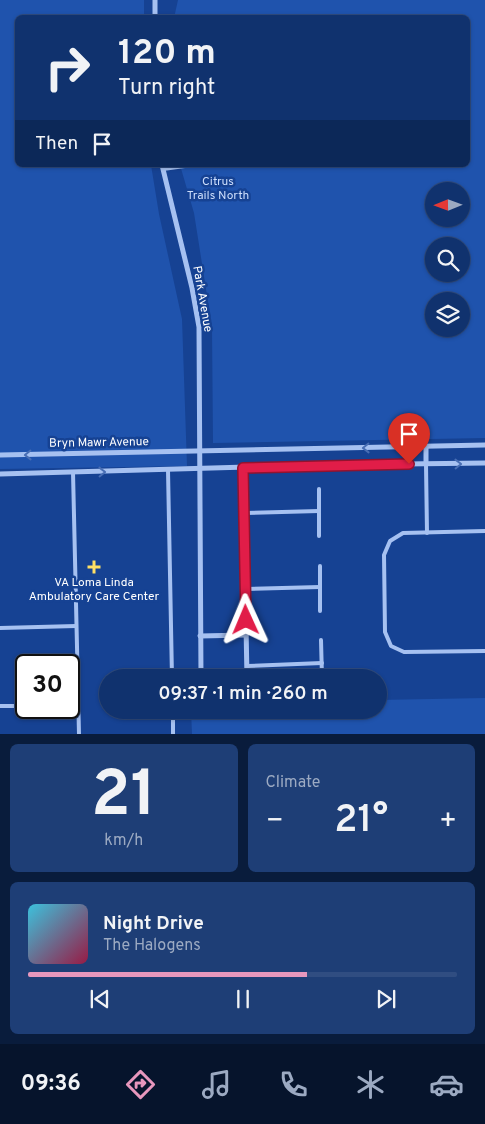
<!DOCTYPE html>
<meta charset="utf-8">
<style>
body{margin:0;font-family:Overpass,sans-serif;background:#1e3e76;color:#f1f3f6;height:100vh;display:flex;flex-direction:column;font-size:19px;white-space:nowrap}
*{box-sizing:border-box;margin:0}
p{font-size:16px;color:#9caac2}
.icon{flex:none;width:28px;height:28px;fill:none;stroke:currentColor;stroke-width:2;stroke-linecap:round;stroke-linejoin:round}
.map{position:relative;height:734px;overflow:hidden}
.details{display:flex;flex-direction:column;gap:10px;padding:10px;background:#091c3c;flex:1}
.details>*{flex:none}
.hud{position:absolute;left:15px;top:15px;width:455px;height:152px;border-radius:8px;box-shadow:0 1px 4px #0004,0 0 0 1px #304d81;background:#10326e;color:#f1f3f6;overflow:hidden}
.needle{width:32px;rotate:269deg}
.fabs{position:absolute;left:425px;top:182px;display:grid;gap:10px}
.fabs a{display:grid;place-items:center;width:45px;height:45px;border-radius:50%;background:#10326e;box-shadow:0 1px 4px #0004,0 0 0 1px #304d81;font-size:25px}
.speed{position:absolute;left:15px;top:654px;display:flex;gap:10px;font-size:25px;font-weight:700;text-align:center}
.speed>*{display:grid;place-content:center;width:65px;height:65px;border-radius:50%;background:#10326e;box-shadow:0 1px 4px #0004,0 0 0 1px #304d81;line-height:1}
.speed .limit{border:2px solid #111;border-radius:8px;background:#fff;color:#111}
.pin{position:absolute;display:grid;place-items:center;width:42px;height:42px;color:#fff;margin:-51px -21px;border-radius:50% 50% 50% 0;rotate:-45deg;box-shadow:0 0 5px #0007}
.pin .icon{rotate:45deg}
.me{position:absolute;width:55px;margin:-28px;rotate:359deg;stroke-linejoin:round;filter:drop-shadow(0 0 4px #0008)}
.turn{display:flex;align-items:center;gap:18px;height:105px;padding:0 20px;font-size:22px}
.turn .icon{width:65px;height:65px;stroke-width:2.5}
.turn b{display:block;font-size:35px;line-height:42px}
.then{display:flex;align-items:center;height:48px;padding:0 20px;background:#0003;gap:10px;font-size:19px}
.big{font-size:38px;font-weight:600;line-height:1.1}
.details .card{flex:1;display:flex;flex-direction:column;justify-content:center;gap:8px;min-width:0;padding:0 18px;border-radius:8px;background:#1e3e76}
.details .dial{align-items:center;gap:0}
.dial b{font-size:65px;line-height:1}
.song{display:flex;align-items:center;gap:15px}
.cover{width:60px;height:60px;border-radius:8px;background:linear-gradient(135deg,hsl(190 70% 55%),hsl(340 70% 35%))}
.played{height:5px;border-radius:2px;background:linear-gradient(90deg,#e797bd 65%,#304d81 65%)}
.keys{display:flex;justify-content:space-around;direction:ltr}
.heat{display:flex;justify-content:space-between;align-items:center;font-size:28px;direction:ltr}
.details .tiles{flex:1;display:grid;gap:10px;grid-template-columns:1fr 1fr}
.card:last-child{grid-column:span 2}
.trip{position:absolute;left:99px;top:669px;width:288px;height:50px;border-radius:25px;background:#10326e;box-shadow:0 1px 4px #0004,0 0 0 1px #304d81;font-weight:600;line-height:50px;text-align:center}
.tabs{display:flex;height:80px;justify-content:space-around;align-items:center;background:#06142c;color:#9caac2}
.tabs .icon{width:35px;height:35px}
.tabs .active{color:#e797bd}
.tabs b{font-size:22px;color:#f1f3f6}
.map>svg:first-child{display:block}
.green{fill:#1f53ad;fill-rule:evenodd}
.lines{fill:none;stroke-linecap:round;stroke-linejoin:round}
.lane{stroke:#a6c1f1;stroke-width:4}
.street{stroke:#a6c1f1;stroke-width:5}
.oneway{stroke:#486eb4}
.route-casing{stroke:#92132f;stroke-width:12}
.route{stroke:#e11d48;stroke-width:9}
.poi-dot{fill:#ffe065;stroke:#164293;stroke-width:2}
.labels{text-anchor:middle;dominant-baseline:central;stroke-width:5;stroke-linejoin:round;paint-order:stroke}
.park-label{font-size:12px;fill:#cddefc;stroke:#164293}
.street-label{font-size:12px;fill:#fff;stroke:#164293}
.poi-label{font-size:12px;fill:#fff;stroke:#164293}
</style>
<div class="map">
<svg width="485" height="734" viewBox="0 0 485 734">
<rect width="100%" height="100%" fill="#164293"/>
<g class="green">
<path d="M0,0H144V17L18,18V165H151L159,214L182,319L187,466L0,469Z"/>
<path d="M178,0H485V438L213,443L212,327L194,213L180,165H468V18H174ZM434,191H461V219H434ZM434,246H461V274H434ZM434,301H461V329H434Z"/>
<path d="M485,698V734H192L191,710H378V700Z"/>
</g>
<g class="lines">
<g class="lane">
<path d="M163,169L192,165"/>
<path d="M426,464L427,533"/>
<path d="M168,470L172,678"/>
<path d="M73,472L79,734"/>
<path d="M319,489V536"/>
<path d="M244,513L319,511"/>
<path d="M485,531L403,533L390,541L384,555L385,632L391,646L404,652L485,651"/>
<path d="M320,566V611"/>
<path d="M245,589L320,587"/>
<path d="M0,628L76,626"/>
<path d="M321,640L322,678"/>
<path d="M247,666L322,663"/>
<path d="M0,706H26"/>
<path d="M69,706H78"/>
<path d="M173,710V734"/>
</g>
<g class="street">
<path d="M155,0V18"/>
<path d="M162,165L192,288L199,327L201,678"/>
<path d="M426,446V464"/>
<path d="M0,455L485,445"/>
<path d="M243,468L247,678"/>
<path d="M0,474L323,465L485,463"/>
<path d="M200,636L246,635"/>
</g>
</g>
<defs><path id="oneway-chevron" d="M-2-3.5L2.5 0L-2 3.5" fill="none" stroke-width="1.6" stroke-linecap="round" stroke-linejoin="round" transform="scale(1.25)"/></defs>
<g class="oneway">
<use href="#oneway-chevron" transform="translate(366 448) rotate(179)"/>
<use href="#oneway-chevron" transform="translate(28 455) rotate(179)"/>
<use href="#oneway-chevron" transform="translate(458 464) rotate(-1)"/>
<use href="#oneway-chevron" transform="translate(102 472) rotate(-1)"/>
</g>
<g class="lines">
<g class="route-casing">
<path id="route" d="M246,620L243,468L409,464"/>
</g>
<use href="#route" class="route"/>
</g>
<path class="poi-dot" d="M91.5 559.5h5v5h5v5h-5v5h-5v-5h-5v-5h5z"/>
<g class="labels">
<g class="park-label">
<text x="218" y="182">Citrus<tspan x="218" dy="14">Trails North</tspan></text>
</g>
<g class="street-label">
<text transform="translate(202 299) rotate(80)">Park Avenue</text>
<text transform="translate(99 443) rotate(-1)">Bryn Mawr Avenue</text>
</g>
<g class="poi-label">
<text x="94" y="583">VA Loma Linda<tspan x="94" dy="14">Ambulatory Care Center</tspan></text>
</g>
</g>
</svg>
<div class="fabs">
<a><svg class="needle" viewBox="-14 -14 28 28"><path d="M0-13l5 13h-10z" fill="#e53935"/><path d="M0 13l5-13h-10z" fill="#9caac2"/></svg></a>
<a><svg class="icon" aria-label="search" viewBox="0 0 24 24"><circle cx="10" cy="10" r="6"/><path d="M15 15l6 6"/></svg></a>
<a><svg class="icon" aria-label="layers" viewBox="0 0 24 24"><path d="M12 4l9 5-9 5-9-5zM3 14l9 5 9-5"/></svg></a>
</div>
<div class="speed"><div class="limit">30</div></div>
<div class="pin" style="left:409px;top:464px;background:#d93025"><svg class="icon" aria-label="arrive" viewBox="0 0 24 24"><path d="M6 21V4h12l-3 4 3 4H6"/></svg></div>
<svg class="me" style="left:246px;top:620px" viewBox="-20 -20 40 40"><path d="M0-17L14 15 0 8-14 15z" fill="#e11d48" stroke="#fff" stroke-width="4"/></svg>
<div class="trip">09:37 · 1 min · 260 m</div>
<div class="hud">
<div class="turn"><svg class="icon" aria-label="right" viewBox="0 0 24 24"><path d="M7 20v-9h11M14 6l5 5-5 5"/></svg><div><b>120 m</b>Turn right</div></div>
<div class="then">Then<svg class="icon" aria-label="arrive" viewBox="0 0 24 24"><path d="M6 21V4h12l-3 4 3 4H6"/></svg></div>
</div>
</div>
<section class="details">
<div class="tiles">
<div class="card dial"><b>21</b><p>km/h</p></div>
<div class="card"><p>Climate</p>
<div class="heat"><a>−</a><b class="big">21°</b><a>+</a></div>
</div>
<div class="card">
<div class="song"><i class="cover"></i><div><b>Night Drive</b><p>The Halogens</p></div></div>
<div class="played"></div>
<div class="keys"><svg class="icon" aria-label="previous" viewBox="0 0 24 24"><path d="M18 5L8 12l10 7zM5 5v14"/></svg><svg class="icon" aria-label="pause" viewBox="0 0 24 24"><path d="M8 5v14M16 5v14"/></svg><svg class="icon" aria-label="next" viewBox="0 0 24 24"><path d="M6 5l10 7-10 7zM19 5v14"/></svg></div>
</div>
</div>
</section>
<nav class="tabs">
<b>09:36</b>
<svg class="icon active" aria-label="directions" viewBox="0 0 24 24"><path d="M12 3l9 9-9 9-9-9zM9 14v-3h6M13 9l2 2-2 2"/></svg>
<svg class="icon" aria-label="music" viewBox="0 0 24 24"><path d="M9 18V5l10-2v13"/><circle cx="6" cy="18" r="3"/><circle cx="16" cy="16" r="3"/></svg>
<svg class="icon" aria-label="phone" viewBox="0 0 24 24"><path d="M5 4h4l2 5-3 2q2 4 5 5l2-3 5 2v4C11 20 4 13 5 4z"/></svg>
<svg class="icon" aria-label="climate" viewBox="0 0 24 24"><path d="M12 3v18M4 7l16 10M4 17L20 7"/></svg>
<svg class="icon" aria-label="car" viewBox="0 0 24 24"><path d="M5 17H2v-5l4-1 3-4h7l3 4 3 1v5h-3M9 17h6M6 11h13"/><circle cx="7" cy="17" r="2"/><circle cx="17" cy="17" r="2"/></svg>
</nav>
